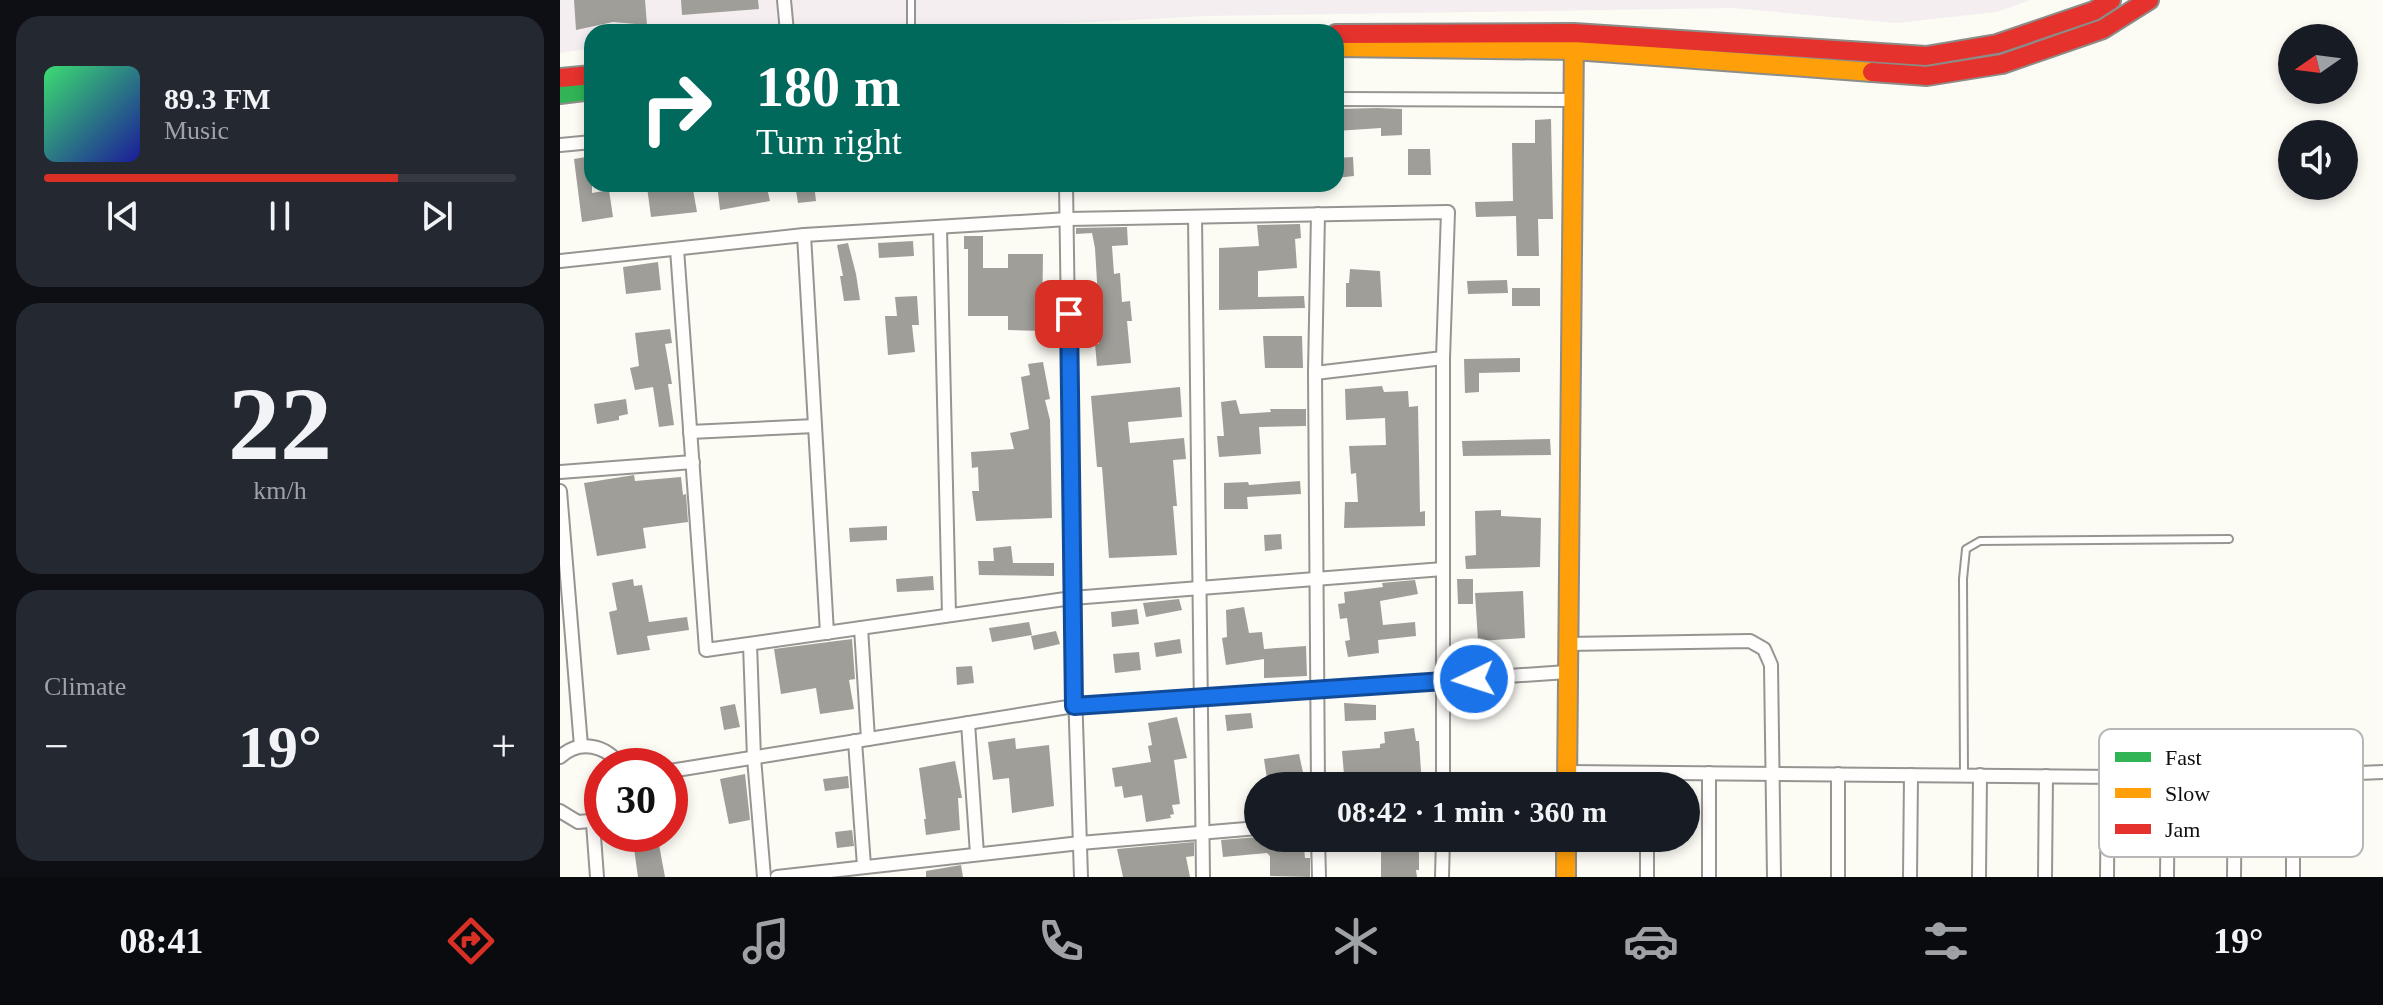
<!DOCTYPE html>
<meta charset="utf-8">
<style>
body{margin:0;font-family:"Times New Roman",serif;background:#242831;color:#f1f3f6;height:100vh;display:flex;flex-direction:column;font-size:30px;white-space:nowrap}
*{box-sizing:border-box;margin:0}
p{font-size:26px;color:#9ea1a6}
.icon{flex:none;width:44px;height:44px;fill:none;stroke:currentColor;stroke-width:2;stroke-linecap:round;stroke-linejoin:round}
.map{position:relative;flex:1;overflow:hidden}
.details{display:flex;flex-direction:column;gap:16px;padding:16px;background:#0d0f14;width:560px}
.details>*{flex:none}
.banner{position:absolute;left:24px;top:24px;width:760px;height:168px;border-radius:24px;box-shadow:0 4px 12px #0003;background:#00695c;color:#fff;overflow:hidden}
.needle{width:52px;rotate:256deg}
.tools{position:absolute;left:1718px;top:24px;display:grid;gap:16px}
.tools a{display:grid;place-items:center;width:80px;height:80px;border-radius:50%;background:#171b24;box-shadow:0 4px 12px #0003;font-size:40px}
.speed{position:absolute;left:24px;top:748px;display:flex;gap:16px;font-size:40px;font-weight:700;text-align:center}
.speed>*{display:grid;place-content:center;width:104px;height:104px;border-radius:50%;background:#171b24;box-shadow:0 4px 12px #0003;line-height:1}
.speed .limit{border:12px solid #d22;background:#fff;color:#111}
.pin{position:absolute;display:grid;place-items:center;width:68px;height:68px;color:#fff;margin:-34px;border-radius:16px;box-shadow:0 4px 12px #0006}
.me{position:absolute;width:88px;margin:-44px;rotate:266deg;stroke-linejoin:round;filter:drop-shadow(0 0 6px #0008)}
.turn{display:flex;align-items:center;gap:28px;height:168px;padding:0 40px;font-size:36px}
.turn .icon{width:104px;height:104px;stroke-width:2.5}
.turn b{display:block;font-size:56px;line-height:68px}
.big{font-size:60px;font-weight:700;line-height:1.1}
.details .tile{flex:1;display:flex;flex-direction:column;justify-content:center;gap:12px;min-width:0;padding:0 28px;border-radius:24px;background:#242831}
.details .dial{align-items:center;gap:0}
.dial b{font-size:104px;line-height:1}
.song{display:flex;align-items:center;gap:24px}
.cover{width:96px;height:96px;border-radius:12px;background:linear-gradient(135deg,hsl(140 70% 55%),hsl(240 70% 35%))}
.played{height:8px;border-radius:4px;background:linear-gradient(90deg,#d93025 75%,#363941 75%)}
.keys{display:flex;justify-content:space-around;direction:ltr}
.heat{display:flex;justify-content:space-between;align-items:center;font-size:44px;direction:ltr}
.trip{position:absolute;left:684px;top:772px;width:456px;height:80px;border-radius:40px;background:#171b24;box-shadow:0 4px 12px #0003;font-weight:700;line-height:80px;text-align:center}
.tabs{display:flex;height:128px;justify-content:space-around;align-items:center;background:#090b0e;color:#9ea1a6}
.tabs .icon{width:56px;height:56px}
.tabs .current{color:#d93025}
.tabs b{font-size:36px;color:#f1f3f6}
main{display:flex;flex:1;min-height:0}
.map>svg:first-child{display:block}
.industrial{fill:#f4eef1}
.building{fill:#9f9e99}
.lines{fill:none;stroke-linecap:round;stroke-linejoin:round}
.lane-casing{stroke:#969592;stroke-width:10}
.street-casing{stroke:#969592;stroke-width:16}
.fast-casing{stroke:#8c8c89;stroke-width:22}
.slow-casing{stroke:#8c8c89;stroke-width:22}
.jam-casing{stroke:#8c8c89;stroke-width:22}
.lane{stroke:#fffefd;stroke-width:6}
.street{stroke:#fffefd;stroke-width:12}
.fast{stroke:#30b455;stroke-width:18}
.slow{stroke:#ff9f0a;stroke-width:18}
.jam{stroke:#e5322d;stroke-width:18}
.route-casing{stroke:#114b97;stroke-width:20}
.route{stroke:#1a73e8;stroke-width:14}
.key{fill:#fff;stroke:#b7b7b7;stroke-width:2}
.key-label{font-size:22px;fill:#0f0f0f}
</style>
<main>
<section class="details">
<div class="tile">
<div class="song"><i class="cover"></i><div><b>89.3 FM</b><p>Music</p></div></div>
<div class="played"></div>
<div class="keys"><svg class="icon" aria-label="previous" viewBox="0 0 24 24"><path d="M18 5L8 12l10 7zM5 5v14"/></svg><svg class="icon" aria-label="pause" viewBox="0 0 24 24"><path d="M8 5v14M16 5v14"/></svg><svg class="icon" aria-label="next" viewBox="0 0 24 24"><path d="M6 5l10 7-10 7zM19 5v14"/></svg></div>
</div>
<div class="tile dial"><b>22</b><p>km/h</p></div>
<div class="tile"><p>Climate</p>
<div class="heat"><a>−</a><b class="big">19°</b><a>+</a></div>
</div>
</section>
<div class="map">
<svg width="1823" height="877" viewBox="0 0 1823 877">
<rect width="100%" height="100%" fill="#fcfbf4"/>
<path class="industrial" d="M0,0H1470L1437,12L1336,23L1173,8L646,16L341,32H32V48L0,53Z"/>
<g class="building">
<path d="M14,0H85L87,25L53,22L16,30Z"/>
<path d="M121,0H198L199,9L122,15Z"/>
<path d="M818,108L842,109V135L821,136V128L776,131V109Z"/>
<path d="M991,119L993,219H978L979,256H957L956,216L916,217L915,202L953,201L952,143H975V120Z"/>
<path d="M848,149H870L871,175H848Z"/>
<path d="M32,156V193L49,190L53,217L22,222L14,159Z"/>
<path d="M793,157L794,176L776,178V158Z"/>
<path d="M104,184H132L137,212L91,217L87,187Z"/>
<path d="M157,184H180L181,190L206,184L210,201L160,210Z"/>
<path d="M235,184H254L256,201L238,203Z"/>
<path d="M740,224L741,238L735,239L737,268L698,271V297L744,296L745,308L659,310V248L699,246L697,225Z"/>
<path d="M567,227L568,245L552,246L554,274L560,273L562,302L570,301L572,321H567L571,363L537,366L535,344H539L537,315H539L535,248L532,233L516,234V228Z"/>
<path d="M404,236H423V268H448V254H483L482,331L448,330V316H408V249H404Z"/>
<path d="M353,241L354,256L319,258L318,243Z"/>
<path d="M288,243L296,274L300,300L284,301L280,276H283L277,245Z"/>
<path d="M98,262L101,290L66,294L63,267Z"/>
<path d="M790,269L820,271L822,307H786V283H789Z"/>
<path d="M947,280L948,293L908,294L907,281Z"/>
<rect x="952" y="288" width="28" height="18"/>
<path d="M357,296L359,325H352L355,352L328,355L325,316H337L335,297Z"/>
<path d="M110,329L112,343L105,344L112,384H108L114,425L99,427L93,387L75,390L70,368L79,366L75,333Z"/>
<path d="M703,336H742L743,368H705Z"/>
<path d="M960,358V372L919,373V392L905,393L904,359Z"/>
<path d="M483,362L490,399L485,400L490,420L492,518L416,521L412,491H419L418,467L412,468L411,452L454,449L450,433L469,429L461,377L470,375L468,364Z"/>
<path d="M822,386L824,392L848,391L849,407L858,406L860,512L865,511V526L784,528L785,502H798L796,473L791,474L789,446L826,445L825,418L786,420L785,389Z"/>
<path d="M620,387L622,417L568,422L570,443L624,438L626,459L613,460L617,506H613L617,555L549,558L542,467H537L531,396Z"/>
<path d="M66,399L68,414L59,416V420L37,424L34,404Z"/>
<path d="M676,400L680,414L711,412L710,409H746V426L699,427L701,454L659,457L657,436H664L661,402Z"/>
<path d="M990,439L991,455L903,456L902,441Z"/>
<path d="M74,475L75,481L121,477L123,495L126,494L128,522L83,528L86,548L37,556L24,483Z"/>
<path d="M740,481L741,494L687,497L688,509H664V483L688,482L689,485Z"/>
<path d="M941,510V516L981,518L980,567L906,569L905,556L916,555L915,511Z"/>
<path d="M327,526V540L290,542L289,528Z"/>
<path d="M721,534L722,549L705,551L704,535Z"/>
<path d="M451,546L453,563H494V576L419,575L418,561H434L433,548Z"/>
<path d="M373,576L374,590L337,592L336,579Z"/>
<path d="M73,579L74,586L82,585L89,622L127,617L129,630L87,636L90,650L57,655L49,612L57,610L52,583Z"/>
<path d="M897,579H913V604H898Z"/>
<path d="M855,580L858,594L820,601L823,625L855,622L856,636L818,640L819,653L788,657L785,641L790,640L787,618L780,619L778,604L785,603L784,592L823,587L822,583Z"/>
<path d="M963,591L965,638L918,641L915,593Z"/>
<path d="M619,599L622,610L586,617L583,603Z"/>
<path d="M684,607L689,633L702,632L704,649L746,646L747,676L704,678V659L666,665L662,638L667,637L666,610Z"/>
<path d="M577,609L579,624L552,627L551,612Z"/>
<path d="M469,622L472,635L432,642L429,628Z"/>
<path d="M496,631L500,644L474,650L471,636Z"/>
<path d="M292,639L295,679L289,680L294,709L260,714L256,688L221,694L214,649Z"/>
<path d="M620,639L622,653L596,657L594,643Z"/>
<path d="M579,652L581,670L555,673L553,654Z"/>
<path d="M412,666L414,683L397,685L396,667Z"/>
<path d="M784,703L816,705V720L785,721Z"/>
<path d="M175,704L180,727L164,730L160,707Z"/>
<path d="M691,713L693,728L667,731L665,715Z"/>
<path d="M617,717L627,758L614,760L620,804L612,805L614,814L610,815L611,818L586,822L582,795L564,798L562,786L555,787L552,768L591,762L588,746L592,745L588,723Z"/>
<path d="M854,728L856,741H859L862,786H785L782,751L820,748V744L825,743L824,732Z"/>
<path d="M455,738L456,749L489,745L494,806L452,813L449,778L433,780L428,742Z"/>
<path d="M739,754L744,777L739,778L740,786H708L704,759Z"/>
<path d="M395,761L402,798H398L400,830L366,835L364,819H366L359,768Z"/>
<path d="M185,774L190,820L169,824L160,779Z"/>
<path d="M288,776L289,788L265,791L263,779Z"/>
<path d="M292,830L294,846L277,848L275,832Z"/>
<path d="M72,834H97L105,877H78Z"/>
<path d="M698,837L702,841L743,838L745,858H750V877L710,876V856L707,853L663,857L661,840Z"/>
<path d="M821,838H859V870H856L857,877H821Z"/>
<path d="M634,842V856L626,857L630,877H563L557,849Z"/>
<path d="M401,865L403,877H366V871Z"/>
</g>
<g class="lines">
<g class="lane-casing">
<g id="lane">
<path d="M351,32V0"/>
<path d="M1404,775L1403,579L1406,549L1420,541L1669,539"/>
</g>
</g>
<g class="street-casing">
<g id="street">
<path d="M224,0L227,32"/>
<path d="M776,99L1013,100"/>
<path d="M0,145L32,142"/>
<path d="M506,184L512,598L521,877"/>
<path d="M635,217L643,877"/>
<path d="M380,228L389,615"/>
<path d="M244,235L267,633"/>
<path d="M117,249L146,650L512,598L883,569"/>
<path d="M0,261L244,235L508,219L888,212L883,358V786"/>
<path d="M755,373L883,358"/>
<path d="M130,432L255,426"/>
<path d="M0,472L133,462"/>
<path d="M0,491L21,746"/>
<path d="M301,628L308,739"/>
<path d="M190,644L194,758L204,877"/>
<path d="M1007,644L1190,641L1204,649L1211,665L1214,877"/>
<path d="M408,723L417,854"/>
<path d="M295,741L304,866"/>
<path d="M0,757C20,739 46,745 61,766"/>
<path d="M110,771L514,706L1007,672"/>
<path d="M1007,772L1675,778L1823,772"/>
<path d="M758,786L755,373L758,214"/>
<path d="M0,811L18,822L42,820"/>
<path d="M33,823L37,877"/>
<path d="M758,838L759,877"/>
<path d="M1087,838V877"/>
<path d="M217,877L520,843L698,828"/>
<path d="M882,877L883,838"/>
<path d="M1149,877V773"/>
<path d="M1278,877V774"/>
<path d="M1350,877L1351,775"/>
<path d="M1419,877L1420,775"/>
<path d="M1485,877L1486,776"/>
<path d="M1547,877L1548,777"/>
<path d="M1607,877L1608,777"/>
<path d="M1674,877L1675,778"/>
<path d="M1733,877V775"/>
</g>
</g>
<g class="fast-casing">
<path id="fast" d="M0,94L32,90"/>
</g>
<g class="slow-casing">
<g id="slow">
<path d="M776,47L1014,50L1312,72"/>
<path d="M1007,786L1014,40"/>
<path d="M1006,838V877"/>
</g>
</g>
<g class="jam-casing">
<g id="jam">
<path d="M776,34L1014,33L1366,56L1437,44L1534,11L1551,0"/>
<path d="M1312,72L1367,76L1442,64L1543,29L1589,0"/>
<path d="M0,78L32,75"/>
</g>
</g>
<use href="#lane" class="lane"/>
<use href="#street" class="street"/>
<use href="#fast" class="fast"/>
<use href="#slow" class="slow"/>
<use href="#jam" class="jam"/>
</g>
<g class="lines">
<g class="route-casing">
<path id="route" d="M509,314L514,706L914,679"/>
</g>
<use href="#route" class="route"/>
</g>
<rect x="1539" y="729" width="264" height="128" rx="12" class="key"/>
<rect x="1555" y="752" width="36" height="10" fill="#30b455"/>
<rect x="1555" y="788" width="36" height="10" fill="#ff9f0a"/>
<rect x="1555" y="824" width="36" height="10" fill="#e5322d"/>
<g class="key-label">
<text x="1605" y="765">Fast</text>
<text x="1605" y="801">Slow</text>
<text x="1605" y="837">Jam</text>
</g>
</svg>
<div class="tools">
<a><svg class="needle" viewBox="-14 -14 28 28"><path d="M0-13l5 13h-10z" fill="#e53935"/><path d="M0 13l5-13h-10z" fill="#9ea1a6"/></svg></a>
<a><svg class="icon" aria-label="sound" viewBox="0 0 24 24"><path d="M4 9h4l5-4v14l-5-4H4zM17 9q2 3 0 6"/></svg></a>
</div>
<div class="speed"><div class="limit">30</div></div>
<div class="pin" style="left:509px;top:314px;background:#d93025"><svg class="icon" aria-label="arrive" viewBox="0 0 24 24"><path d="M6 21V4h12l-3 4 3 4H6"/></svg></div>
<svg class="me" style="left:914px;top:679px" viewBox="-20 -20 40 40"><circle r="17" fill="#1a73e8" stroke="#fff" stroke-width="3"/><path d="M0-11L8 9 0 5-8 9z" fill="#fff"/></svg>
<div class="trip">08:42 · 1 min · 360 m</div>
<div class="banner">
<div class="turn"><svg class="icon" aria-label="right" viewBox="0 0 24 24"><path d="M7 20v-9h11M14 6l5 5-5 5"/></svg><div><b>180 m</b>Turn right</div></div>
</div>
</div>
</main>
<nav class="tabs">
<b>08:41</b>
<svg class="icon current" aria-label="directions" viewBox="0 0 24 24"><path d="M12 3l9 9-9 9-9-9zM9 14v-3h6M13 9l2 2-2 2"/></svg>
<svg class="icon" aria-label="music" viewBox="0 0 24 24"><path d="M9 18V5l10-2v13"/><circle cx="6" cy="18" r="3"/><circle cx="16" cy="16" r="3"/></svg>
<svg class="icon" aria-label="phone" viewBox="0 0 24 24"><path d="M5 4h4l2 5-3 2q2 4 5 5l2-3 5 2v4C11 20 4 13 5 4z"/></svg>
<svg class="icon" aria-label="climate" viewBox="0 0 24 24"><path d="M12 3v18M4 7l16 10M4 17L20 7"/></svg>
<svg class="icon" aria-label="car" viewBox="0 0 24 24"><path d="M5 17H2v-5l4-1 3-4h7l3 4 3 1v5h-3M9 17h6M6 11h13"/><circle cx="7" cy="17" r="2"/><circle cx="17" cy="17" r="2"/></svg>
<svg class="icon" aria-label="filters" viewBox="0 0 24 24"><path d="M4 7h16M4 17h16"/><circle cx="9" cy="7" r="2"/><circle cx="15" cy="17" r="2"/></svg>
<b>19°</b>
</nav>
